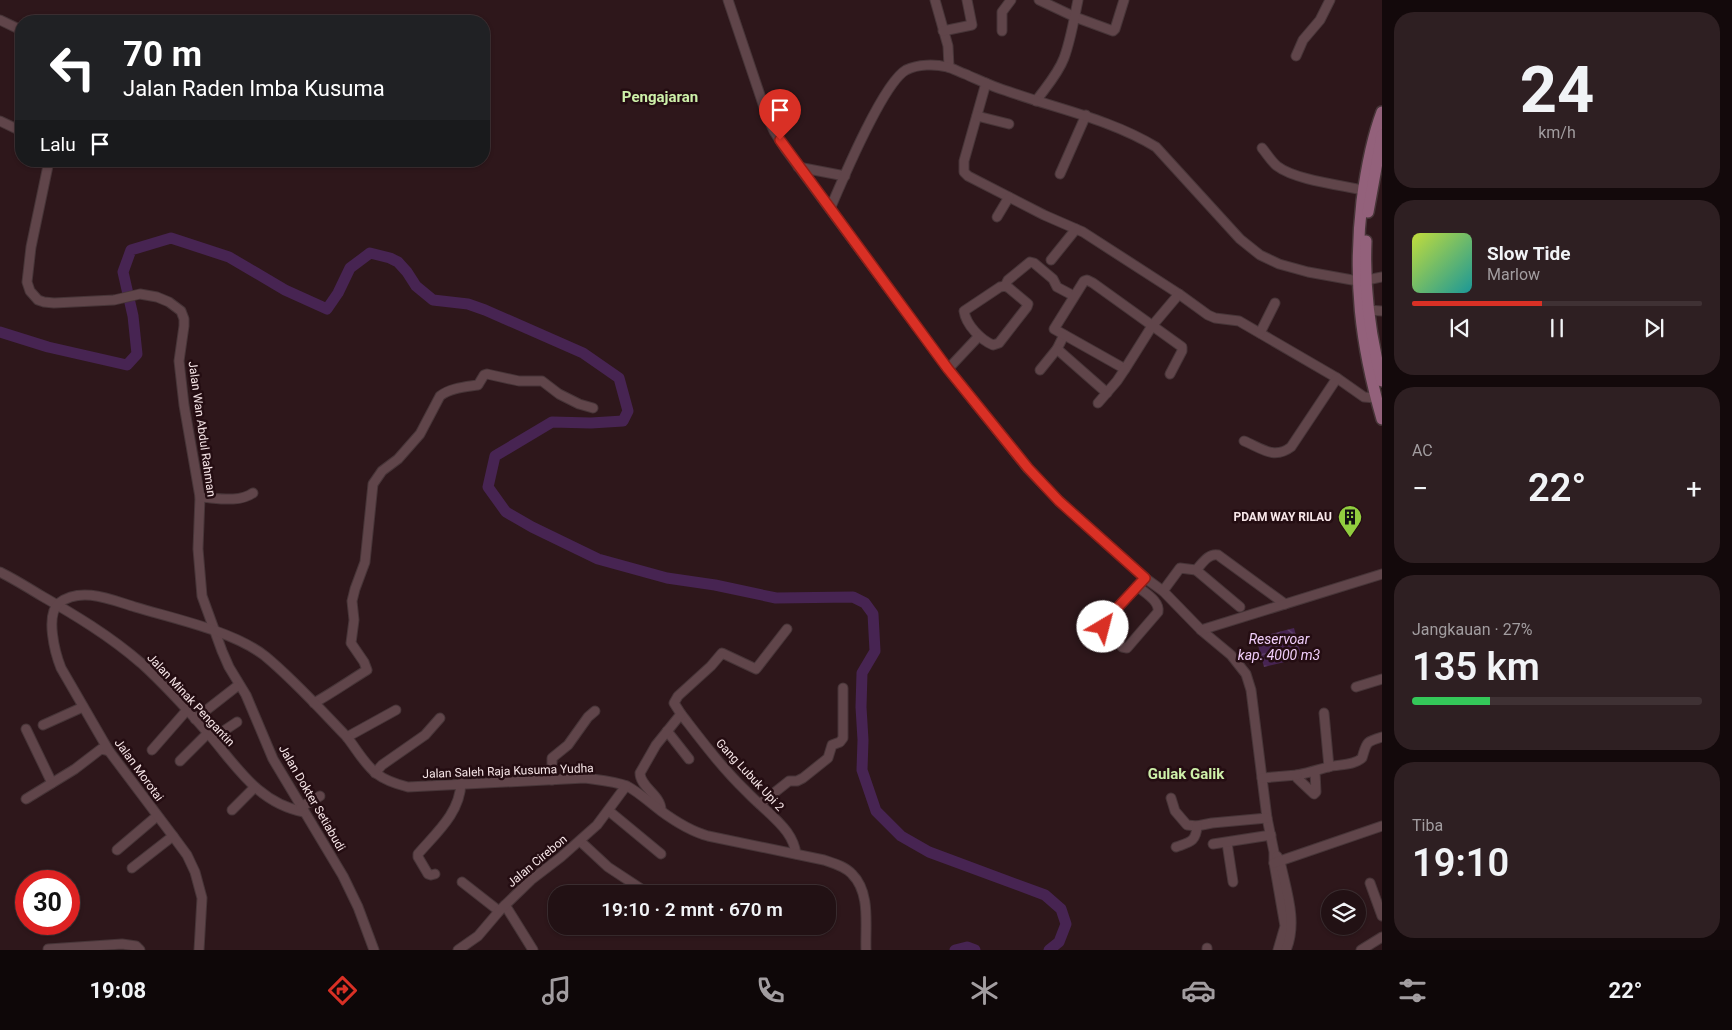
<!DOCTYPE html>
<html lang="id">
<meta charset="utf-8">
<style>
body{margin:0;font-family:Roboto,sans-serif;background:#2e1f22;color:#f1f3f6;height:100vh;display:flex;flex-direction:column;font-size:19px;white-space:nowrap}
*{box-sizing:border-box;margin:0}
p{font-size:16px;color:#a29da0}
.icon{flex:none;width:28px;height:28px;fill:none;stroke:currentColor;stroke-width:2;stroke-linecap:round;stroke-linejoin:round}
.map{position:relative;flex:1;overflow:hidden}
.details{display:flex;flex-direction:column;gap:12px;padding:12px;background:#13090b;width:350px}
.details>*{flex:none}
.guide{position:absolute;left:15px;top:15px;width:475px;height:152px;border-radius:20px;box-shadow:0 1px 4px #0004,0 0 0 1px #3f3134;background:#202124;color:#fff;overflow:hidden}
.controls{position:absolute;left:1321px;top:890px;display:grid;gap:10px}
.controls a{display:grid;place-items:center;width:45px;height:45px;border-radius:50%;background:#221114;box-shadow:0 1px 4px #0004,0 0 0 1px #3f3134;font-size:25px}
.speed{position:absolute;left:15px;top:870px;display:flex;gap:10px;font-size:25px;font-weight:700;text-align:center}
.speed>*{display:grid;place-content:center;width:65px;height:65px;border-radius:50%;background:#221114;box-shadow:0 1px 4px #0004,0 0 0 1px #3f3134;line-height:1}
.speed .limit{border:8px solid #d22;background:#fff;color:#111}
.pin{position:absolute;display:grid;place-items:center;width:42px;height:42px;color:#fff;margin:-51px -21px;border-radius:50% 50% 50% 0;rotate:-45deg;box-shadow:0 0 5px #0007}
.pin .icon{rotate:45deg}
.me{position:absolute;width:55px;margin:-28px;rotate:37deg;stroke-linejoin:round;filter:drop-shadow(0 0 4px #0008)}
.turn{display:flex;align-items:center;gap:18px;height:105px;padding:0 25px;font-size:22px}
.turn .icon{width:65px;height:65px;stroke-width:2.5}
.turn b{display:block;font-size:35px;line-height:42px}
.then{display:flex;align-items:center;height:48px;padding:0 25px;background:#0003;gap:10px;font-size:19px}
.big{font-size:38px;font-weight:600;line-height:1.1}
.details .widget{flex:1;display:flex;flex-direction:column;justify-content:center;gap:8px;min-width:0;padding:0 18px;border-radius:20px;background:#2e1f22}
.details .dial{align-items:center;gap:0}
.dial b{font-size:65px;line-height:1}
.song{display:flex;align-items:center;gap:15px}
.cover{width:60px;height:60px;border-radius:8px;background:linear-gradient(135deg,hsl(70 70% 55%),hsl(180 70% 35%))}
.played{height:5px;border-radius:2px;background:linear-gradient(90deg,#d93025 45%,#3f3134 45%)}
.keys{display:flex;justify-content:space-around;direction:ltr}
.heat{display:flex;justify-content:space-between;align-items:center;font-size:28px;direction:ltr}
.charge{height:8px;border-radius:4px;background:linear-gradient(90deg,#34c759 27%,#3f3134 0)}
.trip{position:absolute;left:548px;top:885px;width:288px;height:50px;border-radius:20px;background:#221114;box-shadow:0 1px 4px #0004,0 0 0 1px #3f3134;font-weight:600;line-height:50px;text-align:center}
.dock{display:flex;height:80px;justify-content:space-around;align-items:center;background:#0e0708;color:#a29da0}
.dock .icon{width:35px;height:35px}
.dock .selected{color:#d93025}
.dock b{font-size:22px;color:#f1f3f6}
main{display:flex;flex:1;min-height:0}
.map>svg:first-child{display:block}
.water{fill:url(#water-waves)}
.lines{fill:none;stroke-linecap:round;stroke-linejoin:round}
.river{stroke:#472452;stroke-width:11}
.minor-casing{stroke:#473538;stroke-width:11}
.major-casing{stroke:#473538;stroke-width:14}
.minor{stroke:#60454a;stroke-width:9}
.major{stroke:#93617b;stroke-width:11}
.route-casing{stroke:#8d1f18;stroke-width:12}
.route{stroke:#d93025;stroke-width:9}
.labels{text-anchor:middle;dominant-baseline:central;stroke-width:5;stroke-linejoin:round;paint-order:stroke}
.street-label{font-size:12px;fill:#f7e6e8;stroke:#240d12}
.poi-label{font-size:12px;font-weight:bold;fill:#f7e6e8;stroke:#240d12;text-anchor:end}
.water-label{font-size:14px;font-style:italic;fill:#f0cdfa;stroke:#240d12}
.quarter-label{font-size:15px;font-weight:bold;fill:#cdf0a9;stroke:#240d12}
</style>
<main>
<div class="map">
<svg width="1382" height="950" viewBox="0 0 1382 950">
<defs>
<pattern id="water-waves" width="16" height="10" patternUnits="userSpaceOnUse" patternTransform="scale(1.25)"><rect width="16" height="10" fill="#472452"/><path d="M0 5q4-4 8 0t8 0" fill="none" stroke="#62446b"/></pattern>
</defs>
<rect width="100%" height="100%" fill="#2e171b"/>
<path class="water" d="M1294,628L1302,658L1264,667L1256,638Z"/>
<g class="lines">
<g class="river">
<path d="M0,332L48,347L127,365L137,354L133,316L123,272L131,250L171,238L229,257L285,290L327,309L338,293L350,268L370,253L390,258L398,262L407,272L416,286L433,300L468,304L485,310L583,353L619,378L628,411L623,421L591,423L552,422L495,456L488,487L506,512L532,527L598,559L667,578L715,585L776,598L853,597L865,603L873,614L875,651L862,673L861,707L863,740L862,770L876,811L901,836L929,852L1045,895L1061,909L1066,924L1059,942L1049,950"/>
<path d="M955,950L967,947L975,950"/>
</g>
<g class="minor-casing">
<g id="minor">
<path d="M728,0L767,116L774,131L786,150L948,369L1028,469L1059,501L1145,578L1163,591L1201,630L1231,655L1246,674L1251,690L1267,818L1274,852V863L1285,926L1278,950"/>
<path d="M935,0L948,46L949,67"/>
<path d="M1039,0L1075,17L1113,31L1115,29L1124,0"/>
<path d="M0,20L21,30"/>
<path d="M943,31L972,25L967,0"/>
<path d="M1002,31V12L1011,0"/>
<path d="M1296,56L1303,40L1320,20L1330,0"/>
<path d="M986,83L964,161V172L968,176L1044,215L1083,232L1179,294L1208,315L1215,318L1239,321L1337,378L1364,397L1376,398"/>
<path d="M1036,101C1046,87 1058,74 1064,58C1071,39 1074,19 1078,0"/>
<path d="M977,116L1009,124"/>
<path d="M0,121L21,131"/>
<path d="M1262,148C1267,154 1271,161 1277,166C1295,180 1341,185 1363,190"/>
<path d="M49,161L31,247L27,282L30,291L38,300L44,302L54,303L114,300L140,294L157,297L169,302L181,311L184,319V326L179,361L184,405L200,497L198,549L202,596L222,651L229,667L246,695L273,759L343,876L358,907L374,950"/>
<path d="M798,167L845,176"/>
<path d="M1060,174L1086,115"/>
<path d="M830,209C842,181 883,83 906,70C918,64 935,64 947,67C953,68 959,72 965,74C979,80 993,87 1007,91C1057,109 1110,119 1156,147L1240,239L1260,255L1279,264L1308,272L1358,281"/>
<path d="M997,217L1009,197"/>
<path d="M1051,260L1076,229"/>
<path d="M1367,280L1382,277"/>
<path d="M1005,286L1009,288L1028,304L1027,307L999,343L993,345C981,340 966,325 964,311L1000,287L1005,286L1008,280L1030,262L1034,263L1053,279L1057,287L1074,296"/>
<path d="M1368,310L1382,311"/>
<path d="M1260,333L1275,303"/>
<path d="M1064,335L1057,349L1107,393"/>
<path d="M948,369L979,336"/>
<path d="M1040,370L1057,349"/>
<path d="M1170,374L1182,351V347L1093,283L1087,280L1084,281L1054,329L1125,369L1152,326L1179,294"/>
<path d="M1098,403L1117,381L1125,369"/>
<path d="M1244,441C1261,448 1274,460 1291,447L1337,378"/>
<path d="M200,497C217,498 239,503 253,493"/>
<path d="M1196,570L1240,607"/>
<path d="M0,572C14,579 27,587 40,595C75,615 110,636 141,663C164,684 186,708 207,732C236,765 257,803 304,812"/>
<path d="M1137,586C1145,593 1160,601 1158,612L1127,648L1122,647L1103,627L1107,619L1145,578"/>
<path d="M1163,591L1180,568L1196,570C1202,564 1208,553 1218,555L1285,604"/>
<path d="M1201,630L1382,574"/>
<path d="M1356,687L1382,679"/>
<path d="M314,703C332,693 349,681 367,670L364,662L351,643L354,620L352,601L355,589L365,562L373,484L382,471L398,459L420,434L440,396C450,388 465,387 478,385L484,375L487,374L519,381H542L559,394L579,404L593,408"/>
<path d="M1324,713L1329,767"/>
<path d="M681,714C702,741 722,768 746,791C759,805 776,817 787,832C792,839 795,846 796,854"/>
<path d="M195,719L236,687"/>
<path d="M43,725L83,707"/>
<path d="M26,729L52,783"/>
<path d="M667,731L689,759"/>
<path d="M347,737L396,710"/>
<path d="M213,738L237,722"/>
<path d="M152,750L187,710"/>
<path d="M180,761L208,733"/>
<path d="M1315,772L1316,792L1314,794L1297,778V775C1308,773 1317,770 1328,767C1339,764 1353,766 1362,758C1367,742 1365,742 1382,737"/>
<path d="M375,773L382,765L425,735L440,718"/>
<path d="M1262,778L1297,775"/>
<path d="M552,780V758L568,745L588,717L595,711"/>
<path d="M1171,798L1175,811L1187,825L1197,826L1212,823L1267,818"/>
<path d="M26,799L75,769L101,749L109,751"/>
<path d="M760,804L789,781H797L803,778L828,758L832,745L840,742L843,738V688"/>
<path d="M301,807L320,796"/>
<path d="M232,810L255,787"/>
<path d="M661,810C661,795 640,787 640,773L656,745L681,714L674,703L678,696L711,666L722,653L756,669L787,629"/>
<path d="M609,811L661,854"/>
<path d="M580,841L608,867L649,894"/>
<path d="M1227,843L1233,882"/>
<path d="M1213,844L1271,835"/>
<path d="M1176,847C1190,842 1196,842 1197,826"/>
<path d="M117,850L157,816"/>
<path d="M1277,856L1280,861C1286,890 1298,922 1286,950"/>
<path d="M1274,863L1382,826"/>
<path d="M132,868L173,836"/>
<path d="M435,874L431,875L428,874L418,857V854C436,833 460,813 461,783"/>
<path d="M462,882L499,911"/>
<path d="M1370,883L1382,916"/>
<path d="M505,905L533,950"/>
<path d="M619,927L620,926"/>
<path d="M1207,948V950"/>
<path d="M48,949L122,944L136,946L140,950"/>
<path d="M199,950L202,898L195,872L187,855L173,836L109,751L61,668C55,653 45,615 59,603C81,586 112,600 135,607C175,619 233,631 265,656C294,680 320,709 346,736C356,748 364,764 377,774C386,781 396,784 408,787L585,778C599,780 614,781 627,786C640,793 650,803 661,811C676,822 690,831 708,836L824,860C833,863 845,866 852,874C871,893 865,925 866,950"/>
<path d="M458,950L478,936L501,909L531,880L561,857L597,825L626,786"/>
<path d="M1361,950L1382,937"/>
</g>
</g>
<g class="major-casing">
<g id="major">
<path d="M1382,112C1371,141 1366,171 1362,201C1353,279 1360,343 1382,419"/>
<path d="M1368,212L1382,135"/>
<path d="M1366,241C1364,288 1370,336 1382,381"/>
</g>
</g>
<use href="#minor" class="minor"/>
<use href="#major" class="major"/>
</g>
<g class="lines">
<g class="route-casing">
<path id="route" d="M780,140L948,369L1028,468L1059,501L1145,578L1107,619L1103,627"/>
</g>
<use href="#route" class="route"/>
</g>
<defs>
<g id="building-pin" transform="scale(1.25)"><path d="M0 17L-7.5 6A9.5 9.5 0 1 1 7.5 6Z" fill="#91cd3f" stroke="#240d12"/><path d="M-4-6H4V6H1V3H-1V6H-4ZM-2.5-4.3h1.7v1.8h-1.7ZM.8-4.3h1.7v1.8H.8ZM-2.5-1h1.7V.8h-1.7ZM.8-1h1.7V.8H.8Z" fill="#111"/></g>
</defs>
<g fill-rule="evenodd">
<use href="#building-pin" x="1350" y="517"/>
</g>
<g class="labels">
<g class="street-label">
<text transform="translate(202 429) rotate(82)">Jalan Wan Abdul Rahman</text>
<text transform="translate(191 700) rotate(47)">Jalan Minak Pengantin</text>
<text transform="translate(139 770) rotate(54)">Jalan Morotai</text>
<text transform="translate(508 771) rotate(-2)">Jalan Saleh Raja Kusuma Yudha</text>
<text transform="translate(750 775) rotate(47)">Gang Lubuk Upi 2</text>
<text transform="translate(312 798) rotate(60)">Jalan Dokter Setiabudi</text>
<text transform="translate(537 861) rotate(-40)">Jalan Cirebon</text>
</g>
<g class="poi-label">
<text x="1332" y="517">PDAM WAY RILAU</text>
</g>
<g class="water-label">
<text x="1279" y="639">Reservoar<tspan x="1279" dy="16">kap. 4000 m3</tspan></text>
</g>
<g class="quarter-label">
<text x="660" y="97">Pengajaran</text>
<text x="1186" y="774">Gulak Galik</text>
</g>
</g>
</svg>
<div class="controls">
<a><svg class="icon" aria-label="layers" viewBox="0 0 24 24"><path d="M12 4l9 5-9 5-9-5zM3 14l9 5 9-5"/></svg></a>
</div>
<div class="speed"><div class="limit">30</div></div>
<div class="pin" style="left:780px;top:140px;background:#d93025"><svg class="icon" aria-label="arrive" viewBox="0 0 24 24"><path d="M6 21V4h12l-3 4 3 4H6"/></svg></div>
<svg class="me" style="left:1103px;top:627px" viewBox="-20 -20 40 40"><circle r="19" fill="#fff"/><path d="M0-13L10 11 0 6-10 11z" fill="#d93025"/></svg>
<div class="trip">19:10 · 2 mnt · 670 m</div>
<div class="guide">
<div class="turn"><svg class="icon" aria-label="left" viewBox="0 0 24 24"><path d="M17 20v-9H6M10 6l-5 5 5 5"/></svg><div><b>70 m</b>Jalan Raden Imba Kusuma</div></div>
<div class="then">Lalu<svg class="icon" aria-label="arrive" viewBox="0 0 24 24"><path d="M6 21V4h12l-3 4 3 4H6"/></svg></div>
</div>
</div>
<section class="details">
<div class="widget dial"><b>24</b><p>km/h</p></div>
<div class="widget">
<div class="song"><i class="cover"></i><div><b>Slow Tide</b><p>Marlow</p></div></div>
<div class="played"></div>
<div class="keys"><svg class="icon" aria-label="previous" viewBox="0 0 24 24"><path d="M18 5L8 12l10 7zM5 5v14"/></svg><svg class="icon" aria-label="pause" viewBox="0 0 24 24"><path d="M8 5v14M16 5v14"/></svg><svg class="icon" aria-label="next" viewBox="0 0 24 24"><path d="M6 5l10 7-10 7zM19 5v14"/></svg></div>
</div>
<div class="widget"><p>AC</p>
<div class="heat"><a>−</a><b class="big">22°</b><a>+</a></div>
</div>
<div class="widget"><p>Jangkauan · 27%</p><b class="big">135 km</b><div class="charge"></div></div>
<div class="widget"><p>Tiba</p><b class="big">19:10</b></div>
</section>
</main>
<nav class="dock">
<b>19:08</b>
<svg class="icon selected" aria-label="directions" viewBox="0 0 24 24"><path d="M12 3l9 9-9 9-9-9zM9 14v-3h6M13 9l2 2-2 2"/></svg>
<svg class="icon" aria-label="music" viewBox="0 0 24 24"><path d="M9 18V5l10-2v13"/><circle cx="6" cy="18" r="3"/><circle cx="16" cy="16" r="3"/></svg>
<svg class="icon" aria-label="phone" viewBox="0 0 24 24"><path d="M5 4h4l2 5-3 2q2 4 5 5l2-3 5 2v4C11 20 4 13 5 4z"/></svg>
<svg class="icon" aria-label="climate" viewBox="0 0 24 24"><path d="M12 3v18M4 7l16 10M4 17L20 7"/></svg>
<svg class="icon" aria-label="car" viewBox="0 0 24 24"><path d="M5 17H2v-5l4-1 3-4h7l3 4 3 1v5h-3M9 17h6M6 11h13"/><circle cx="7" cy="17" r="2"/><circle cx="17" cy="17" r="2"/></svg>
<svg class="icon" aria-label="filters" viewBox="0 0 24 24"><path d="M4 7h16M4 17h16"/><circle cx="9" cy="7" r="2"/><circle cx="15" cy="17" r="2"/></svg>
<b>22°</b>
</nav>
